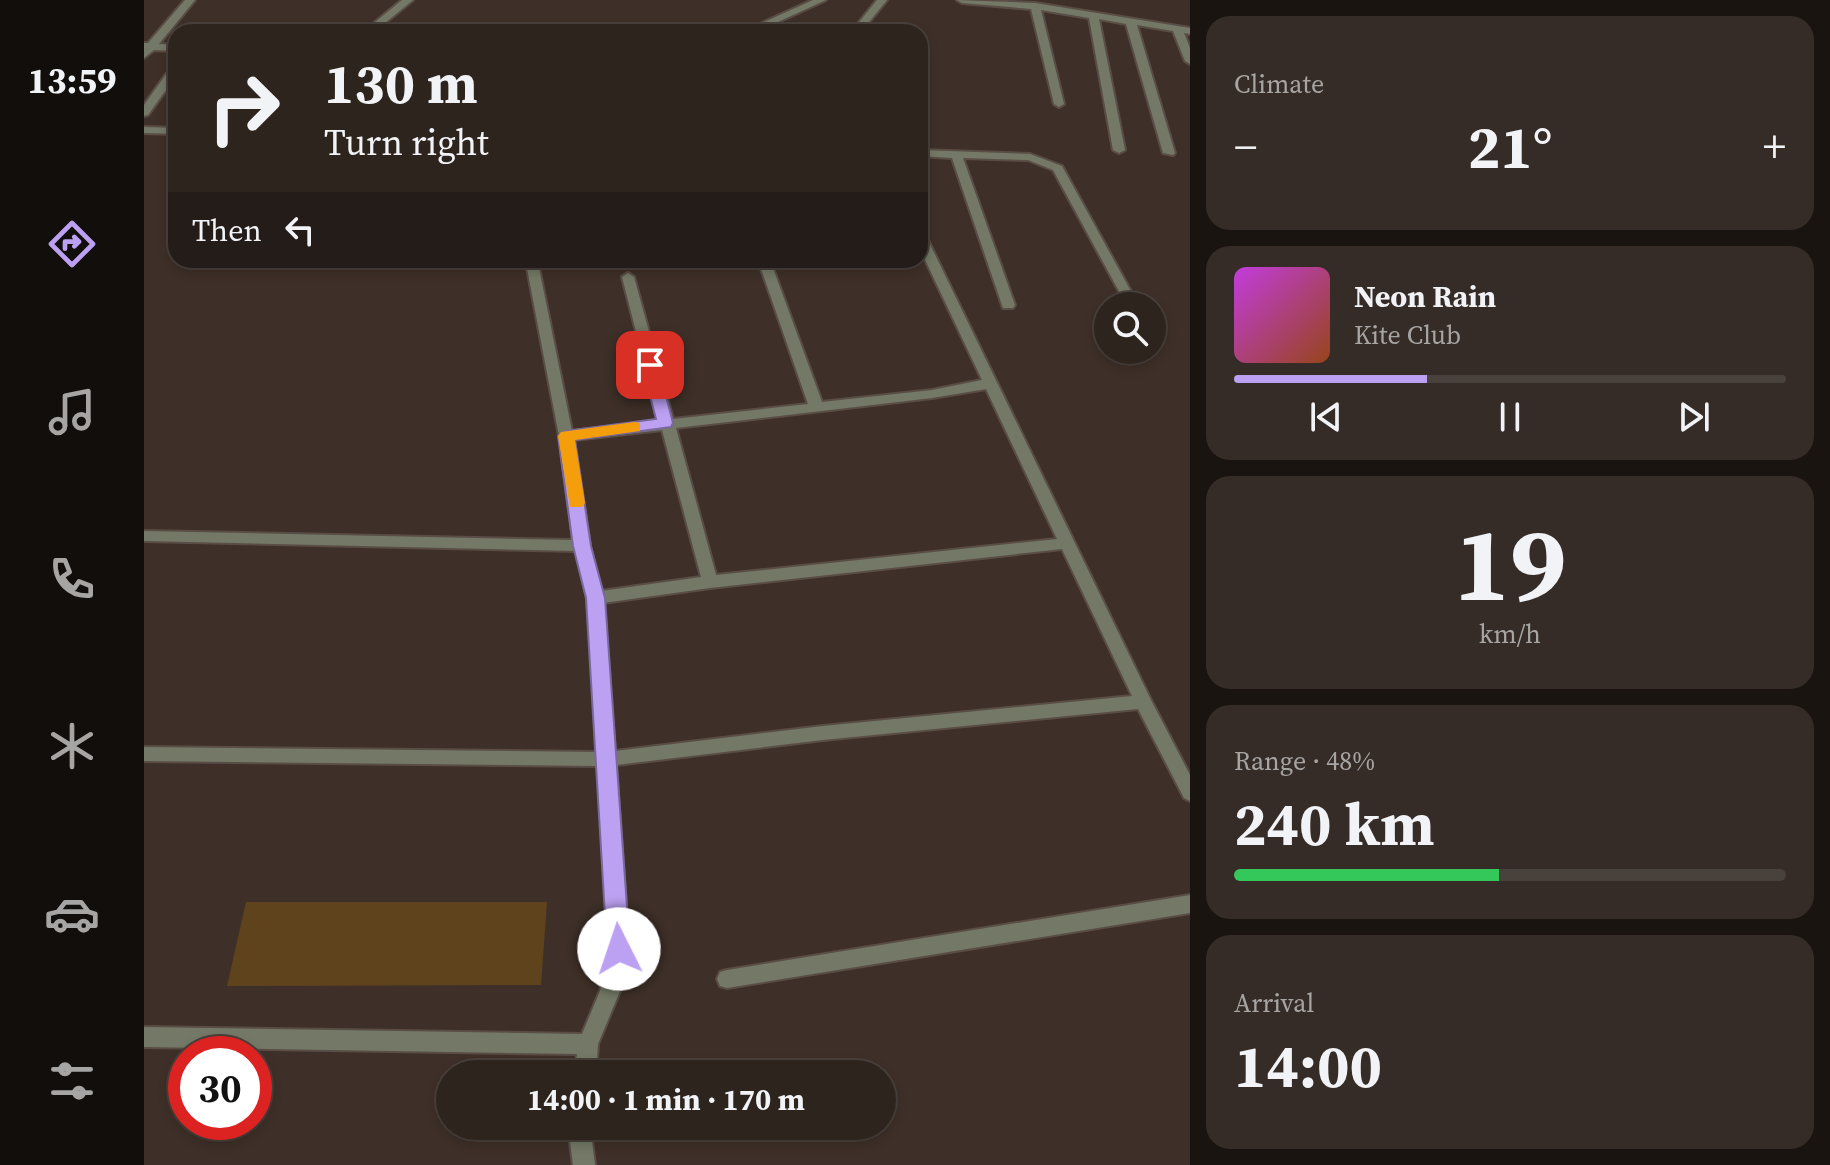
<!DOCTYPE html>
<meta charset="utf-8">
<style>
body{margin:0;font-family:"Source Serif 4",serif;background:#362c27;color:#f1f3f6;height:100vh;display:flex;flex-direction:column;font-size:30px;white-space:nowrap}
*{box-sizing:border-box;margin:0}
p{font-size:26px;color:#a7a4a4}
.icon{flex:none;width:44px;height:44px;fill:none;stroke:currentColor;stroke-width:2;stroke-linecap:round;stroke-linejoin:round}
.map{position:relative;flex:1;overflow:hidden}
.side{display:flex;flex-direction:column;gap:16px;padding:16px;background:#191410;width:640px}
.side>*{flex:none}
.hud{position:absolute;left:24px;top:24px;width:760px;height:244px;border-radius:24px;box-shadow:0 4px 12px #0003,0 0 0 2px #49413c;background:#2e241e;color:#f1f3f6;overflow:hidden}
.controls{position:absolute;left:950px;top:292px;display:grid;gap:16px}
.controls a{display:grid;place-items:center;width:72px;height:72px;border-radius:50%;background:#2e241e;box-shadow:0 4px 12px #0003,0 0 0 2px #49413c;font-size:40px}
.speed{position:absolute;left:24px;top:1036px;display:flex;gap:16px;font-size:40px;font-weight:700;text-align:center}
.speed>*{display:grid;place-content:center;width:104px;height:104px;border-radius:50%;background:#2e241e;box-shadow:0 4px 12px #0003,0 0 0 2px #49413c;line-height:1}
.speed .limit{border:12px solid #d22;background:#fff;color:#111}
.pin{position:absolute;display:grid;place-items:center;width:68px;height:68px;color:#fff;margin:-34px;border-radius:16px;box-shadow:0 4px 12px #0006}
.me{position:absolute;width:88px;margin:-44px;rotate:356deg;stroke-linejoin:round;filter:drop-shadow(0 0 6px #0008)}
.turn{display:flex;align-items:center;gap:28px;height:168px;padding:0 24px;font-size:36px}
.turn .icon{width:104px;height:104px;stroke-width:2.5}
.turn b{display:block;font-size:56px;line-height:68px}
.then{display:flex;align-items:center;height:76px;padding:0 24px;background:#0003;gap:16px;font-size:30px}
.big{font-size:60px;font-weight:700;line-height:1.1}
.side .widget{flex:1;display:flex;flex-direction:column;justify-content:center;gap:12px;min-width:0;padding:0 28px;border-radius:24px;background:#362c27}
.side .dial{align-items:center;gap:0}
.dial b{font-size:104px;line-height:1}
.song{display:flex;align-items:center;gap:24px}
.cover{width:96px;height:96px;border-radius:12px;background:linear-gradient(135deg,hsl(290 70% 55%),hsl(20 70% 35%))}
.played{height:8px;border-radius:4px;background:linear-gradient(90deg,#bca0f2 35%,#49413c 35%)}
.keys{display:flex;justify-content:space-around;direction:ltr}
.heat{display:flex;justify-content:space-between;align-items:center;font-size:44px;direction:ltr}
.charge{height:12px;border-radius:6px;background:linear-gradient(90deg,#34c759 48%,#49413c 0)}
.trip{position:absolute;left:292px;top:1060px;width:460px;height:80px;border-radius:40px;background:#2e241e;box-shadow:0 4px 12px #0003,0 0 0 2px #49413c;font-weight:700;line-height:80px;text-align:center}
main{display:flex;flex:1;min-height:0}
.dock{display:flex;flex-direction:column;width:144px;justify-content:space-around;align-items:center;background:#120e0c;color:#a7a4a4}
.dock .icon{width:56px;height:56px}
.dock .selected{color:#bca0f2}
.dock b{font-size:36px;color:#f1f3f6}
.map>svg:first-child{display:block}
.building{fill:#5f431d}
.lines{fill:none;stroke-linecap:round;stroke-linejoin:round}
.street-casing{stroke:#5a4d45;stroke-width:4}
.street{fill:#737966;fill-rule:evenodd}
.route{fill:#bca0f2;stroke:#7a689d;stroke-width:2}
.slow{fill:#f59e0b}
</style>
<main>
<nav class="dock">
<b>13:59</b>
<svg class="icon selected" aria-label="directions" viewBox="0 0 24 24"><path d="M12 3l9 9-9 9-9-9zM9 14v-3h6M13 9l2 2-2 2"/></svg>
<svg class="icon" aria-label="music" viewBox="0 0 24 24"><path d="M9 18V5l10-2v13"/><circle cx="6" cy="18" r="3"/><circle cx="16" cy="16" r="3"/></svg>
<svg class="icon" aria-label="phone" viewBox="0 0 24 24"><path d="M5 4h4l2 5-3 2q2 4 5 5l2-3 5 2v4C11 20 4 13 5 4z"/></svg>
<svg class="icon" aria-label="climate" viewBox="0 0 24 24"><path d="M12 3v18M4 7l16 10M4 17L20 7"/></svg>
<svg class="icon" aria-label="car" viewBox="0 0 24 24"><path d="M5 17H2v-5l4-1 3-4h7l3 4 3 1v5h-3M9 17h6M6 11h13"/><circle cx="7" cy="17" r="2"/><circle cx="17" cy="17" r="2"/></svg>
<svg class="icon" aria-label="filters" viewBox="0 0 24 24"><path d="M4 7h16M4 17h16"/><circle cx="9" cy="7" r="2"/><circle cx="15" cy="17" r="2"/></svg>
</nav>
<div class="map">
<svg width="1046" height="1165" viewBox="0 0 1046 1165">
<rect width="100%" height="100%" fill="#3e3028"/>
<path class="building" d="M102,902H403L397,985L83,986Z"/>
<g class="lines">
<g class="street-casing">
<g id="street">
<path d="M41,0H51L15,44L32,45V51L10,50L0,58V43H4Z"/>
<path d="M258,0H269L230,32H219Z"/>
<path d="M669,0H682L612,32H598Z"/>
<path d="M733,0H743L717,32H707Z"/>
<path d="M813,0L891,3L1046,28V34L1040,33L1046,48V64L1041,61L1029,31L993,25L1031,153L1029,155L1019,153L982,24L955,19L981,150L975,153L969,150L945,18L897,10L920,104L915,107L910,104L887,9L818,3Z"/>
<path d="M32,65V76L4,115L0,116V105L28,66Z"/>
<path d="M0,127L32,128V134L0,133Z"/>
<path d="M776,150L886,154L918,166L989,295L988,298L983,299L977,295L909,170L884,160L819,158L871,305L869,308H859L808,158L776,156Z"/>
<path d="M776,232L782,236L1008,702L1046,775V801L1040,798L994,709L679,740L472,765L485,949L476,991L454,1044L452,1074H430L433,1054L0,1047V1027L438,1034L456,991L465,949L454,766L0,761V747L454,752L443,598L432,551L0,541V531L429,540L415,436L382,263L384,260H391L394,263L428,431L515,421L478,277L484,273L490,277L529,419L664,404L614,260H626L678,402L788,390L838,380L776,249ZM842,389L913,539L572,575L532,428L788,398ZM518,430L557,577L457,591L446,546L430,440ZM918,549L988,696L679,726L471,751L459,603L566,588Z"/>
<path d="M1046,895V913L583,988L576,986L573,979L576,972L583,970Z"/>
<path d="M424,1126H446L451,1165H429Z"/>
</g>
</g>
<use href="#street" class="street"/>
</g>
<path class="route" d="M506,360L514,365L529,423L527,427L431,440L447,546L461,598L486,949L483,956L475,959L467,956L463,949L442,598L429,546L414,436L422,431L512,419L498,365Z"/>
<path class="slow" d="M490,422L496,423V431L431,440L441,503L438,507H426L414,436L417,432Z"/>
</svg>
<div class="controls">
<a><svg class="icon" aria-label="search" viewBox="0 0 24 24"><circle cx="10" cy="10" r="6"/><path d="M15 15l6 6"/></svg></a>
</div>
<div class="speed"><div class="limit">30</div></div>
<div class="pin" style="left:506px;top:365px;background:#d93025"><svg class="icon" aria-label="arrive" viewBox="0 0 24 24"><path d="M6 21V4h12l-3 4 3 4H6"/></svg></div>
<svg class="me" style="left:475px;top:949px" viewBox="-20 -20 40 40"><circle r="19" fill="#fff"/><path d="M0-13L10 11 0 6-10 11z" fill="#bca0f2"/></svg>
<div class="trip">14:00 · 1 min · 170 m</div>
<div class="hud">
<div class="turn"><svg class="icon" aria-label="right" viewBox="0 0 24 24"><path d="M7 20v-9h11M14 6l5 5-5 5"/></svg><div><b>130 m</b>Turn right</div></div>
<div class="then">Then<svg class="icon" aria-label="left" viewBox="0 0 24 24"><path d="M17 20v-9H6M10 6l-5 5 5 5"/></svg></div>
</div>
</div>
<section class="side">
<div class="widget"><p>Climate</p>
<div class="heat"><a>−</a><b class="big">21°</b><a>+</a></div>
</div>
<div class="widget">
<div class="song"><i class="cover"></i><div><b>Neon Rain</b><p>Kite Club</p></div></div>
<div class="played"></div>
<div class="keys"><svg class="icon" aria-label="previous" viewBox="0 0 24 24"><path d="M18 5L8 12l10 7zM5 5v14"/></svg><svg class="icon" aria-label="pause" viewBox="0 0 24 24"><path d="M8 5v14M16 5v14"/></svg><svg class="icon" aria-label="next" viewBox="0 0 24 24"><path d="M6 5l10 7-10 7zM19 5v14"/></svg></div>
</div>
<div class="widget dial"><b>19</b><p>km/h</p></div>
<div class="widget"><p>Range · 48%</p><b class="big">240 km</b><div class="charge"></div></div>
<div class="widget"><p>Arrival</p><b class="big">14:00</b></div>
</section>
</main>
